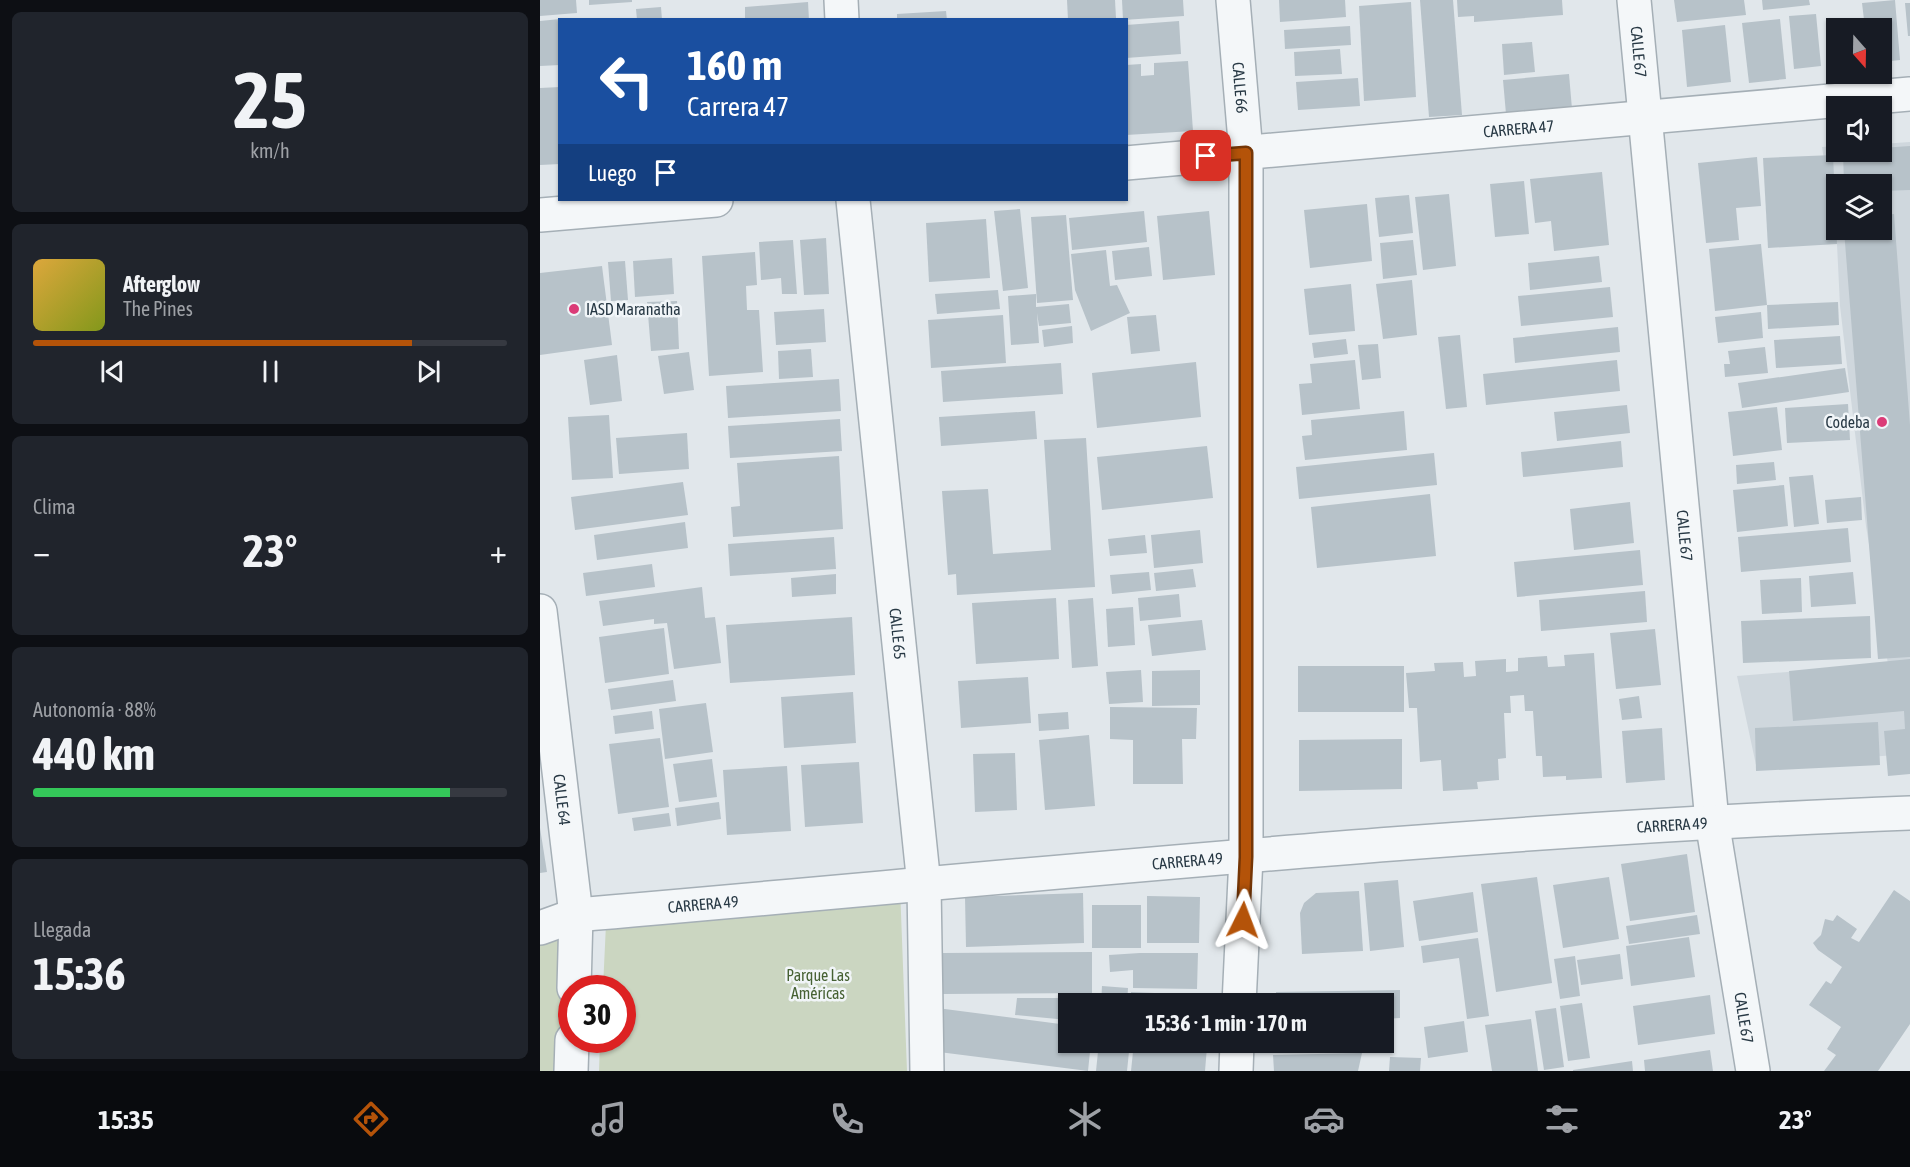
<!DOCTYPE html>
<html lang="es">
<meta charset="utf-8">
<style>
body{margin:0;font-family:"Asap Condensed",sans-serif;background:#20242c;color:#f1f3f6;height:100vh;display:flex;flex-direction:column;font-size:22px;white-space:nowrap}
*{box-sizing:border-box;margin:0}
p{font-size:20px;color:#9ea1a6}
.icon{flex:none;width:33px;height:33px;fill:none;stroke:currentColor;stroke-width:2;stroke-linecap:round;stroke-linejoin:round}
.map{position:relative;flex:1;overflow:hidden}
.details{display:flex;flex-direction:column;gap:12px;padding:12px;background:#0d0f14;width:540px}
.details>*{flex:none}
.guide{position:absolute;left:18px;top:18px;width:570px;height:183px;border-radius:0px;box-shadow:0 2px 4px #0004;background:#1a4fa0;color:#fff;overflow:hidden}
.needle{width:39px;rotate:160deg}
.tools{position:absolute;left:1286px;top:18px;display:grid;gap:12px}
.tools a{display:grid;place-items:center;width:66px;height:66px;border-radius:0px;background:#171b24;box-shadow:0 2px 4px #0004;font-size:30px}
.speed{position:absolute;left:18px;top:975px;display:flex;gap:12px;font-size:30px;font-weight:700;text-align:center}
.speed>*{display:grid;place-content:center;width:78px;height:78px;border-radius:50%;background:#171b24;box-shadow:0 2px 4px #0004;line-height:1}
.speed .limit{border:9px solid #d22;background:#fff;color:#111}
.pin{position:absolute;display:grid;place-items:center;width:51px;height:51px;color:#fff;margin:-26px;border-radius:12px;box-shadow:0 3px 9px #0006}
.me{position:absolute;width:66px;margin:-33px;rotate:3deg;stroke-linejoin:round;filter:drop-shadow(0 0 4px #0008)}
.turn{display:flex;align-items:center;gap:21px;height:126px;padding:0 30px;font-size:27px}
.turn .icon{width:78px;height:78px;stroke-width:2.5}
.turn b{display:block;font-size:42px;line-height:51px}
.then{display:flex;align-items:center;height:57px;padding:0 30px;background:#0003;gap:12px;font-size:22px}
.big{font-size:45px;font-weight:700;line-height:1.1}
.details .tile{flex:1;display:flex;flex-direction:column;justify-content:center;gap:9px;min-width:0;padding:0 21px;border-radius:9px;background:#20242c}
.details .dial{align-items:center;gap:0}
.dial b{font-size:78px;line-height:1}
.song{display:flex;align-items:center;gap:18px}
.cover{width:72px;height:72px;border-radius:9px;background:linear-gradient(135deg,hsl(40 70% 55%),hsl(70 70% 35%))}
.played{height:6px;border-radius:3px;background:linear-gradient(90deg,#b45309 80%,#363941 80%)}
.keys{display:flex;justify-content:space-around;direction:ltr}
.heat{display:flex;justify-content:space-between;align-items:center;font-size:33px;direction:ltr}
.charge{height:9px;border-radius:4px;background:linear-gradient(90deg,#34c759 88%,#363941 0)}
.trip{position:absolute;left:518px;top:993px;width:336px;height:60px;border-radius:0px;background:#171b24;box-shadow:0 2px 4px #0004;font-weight:700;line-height:60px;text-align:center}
.menu{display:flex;height:96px;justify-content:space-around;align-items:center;background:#090b0e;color:#9ea1a6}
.menu .icon{width:42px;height:42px}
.menu .selected{color:#b45309}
.menu b{font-size:27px;color:#f1f3f6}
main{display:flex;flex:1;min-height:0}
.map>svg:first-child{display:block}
.built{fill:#cfd7dd;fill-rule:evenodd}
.green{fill:#cbd6c1}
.building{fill:#b7c2c9}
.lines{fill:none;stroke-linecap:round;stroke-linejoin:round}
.minor-casing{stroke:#a5afb6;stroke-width:36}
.minor{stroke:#f4f7f9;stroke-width:33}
.route-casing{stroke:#753606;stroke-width:15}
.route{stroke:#b45309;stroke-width:10}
.poi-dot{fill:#db3b77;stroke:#f1f5f8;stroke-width:2}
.labels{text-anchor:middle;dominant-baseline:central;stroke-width:5;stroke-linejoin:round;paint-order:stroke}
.street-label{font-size:16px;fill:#273844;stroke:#f1f5f8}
.poi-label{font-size:16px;fill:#273844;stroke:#f1f5f8;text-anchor:start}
.park-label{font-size:16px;fill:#466133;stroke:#f1f5f8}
</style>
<main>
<section class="details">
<div class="tile dial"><b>25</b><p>km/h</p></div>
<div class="tile">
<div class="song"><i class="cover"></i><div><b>Afterglow</b><p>The Pines</p></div></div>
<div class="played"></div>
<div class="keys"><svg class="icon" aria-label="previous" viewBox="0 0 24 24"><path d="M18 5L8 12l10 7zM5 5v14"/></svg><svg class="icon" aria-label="pause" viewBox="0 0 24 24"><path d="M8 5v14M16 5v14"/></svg><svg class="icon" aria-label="next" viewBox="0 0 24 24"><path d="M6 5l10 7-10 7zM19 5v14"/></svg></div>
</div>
<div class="tile"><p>Clima</p>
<div class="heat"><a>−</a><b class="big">23°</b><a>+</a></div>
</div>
<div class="tile"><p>Autonomía · 88%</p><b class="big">440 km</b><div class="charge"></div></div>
<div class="tile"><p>Llegada</p><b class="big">15:36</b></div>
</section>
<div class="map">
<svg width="1370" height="1071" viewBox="0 0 1370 1071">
<rect width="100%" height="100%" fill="#e1e7eb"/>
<path class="built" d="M1370,142V754L1216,765L1197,676L1348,664L1326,526L1300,306L1297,244L1282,147L1296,146V152H1341V144ZM1296,184H1341V230H1296Z"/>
<g class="green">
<path d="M360,887L367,1071H59L60,1040H82V988H63L66,924Z"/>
<path d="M22,934L20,1071H0V942Z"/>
</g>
<g class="building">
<path d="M0,0H36L37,13L0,16Z"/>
<path d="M49,0H92V2L49,5Z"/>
<path d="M527,0H575L576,18L528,20Z"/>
<path d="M582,0H643L644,16L583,20Z"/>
<path d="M739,0H805L806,17L740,22Z"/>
<path d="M880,0H913L922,115L889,117Z"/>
<path d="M917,0H1022L1023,15L934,22V16L918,17Z"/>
<path d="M1134,0H1204L1206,15L1137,22Z"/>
<path d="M1222,0H1269L1270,5L1223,10Z"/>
<path d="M1355,0L1360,60L1341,62V28H1325L1322,3Z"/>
<path d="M268,2L269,20H205V7Z"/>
<path d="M871,2L876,97L824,101L819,6Z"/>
<path d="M1365,3H1370V36H1368Z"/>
<path d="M121,7L122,20H97L96,9Z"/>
<path d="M406,11L407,20H357V14Z"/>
<path d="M1276,14L1281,66L1254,69L1249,16Z"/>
<path d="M20,19V65L0,66V21Z"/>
<path d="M1240,19L1246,79L1209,83L1202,23Z"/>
<path d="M639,21L641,54L586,58V25Z"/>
<path d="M1185,25L1191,82L1147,87L1142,30Z"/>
<path d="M810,26L811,45L745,49L744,30Z"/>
<path d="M992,42L995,72L964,75L962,44Z"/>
<path d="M800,49L802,74L755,76L754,52Z"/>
<path d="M648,61L653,131L586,135V65L601,64V76L614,75V63Z"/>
<path d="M1029,74L1032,109L966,114L963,80Z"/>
<path d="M818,78L820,106L758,110L756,82Z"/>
<path d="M20,87V164L0,165V88Z"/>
<path d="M1370,146V190L1341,191V184H1304L1303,152H1341V148Z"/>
<path d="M1293,155L1297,244L1228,248L1223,158Z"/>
<path d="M1217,157L1221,206L1196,208L1199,240L1166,243L1158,163Z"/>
<path d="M1062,172L1069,245L1014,251L1011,221L995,223L990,179Z"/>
<path d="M984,181L989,234L955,237L950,184Z"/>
<path d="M909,194L916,266L883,270L875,197Z"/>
<path d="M869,195L873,233L839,237L835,198Z"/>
<path d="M827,204L832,261L770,268L764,210Z"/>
<path d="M480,209L488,288L463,291L454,211Z"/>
<path d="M604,211L607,242L532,250L529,218Z"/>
<path d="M669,211L675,275L623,280L617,216Z"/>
<path d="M1354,214L1370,425V657L1338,659L1304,230H1341V215Z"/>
<path d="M526,215L533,300L497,303L491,217Z"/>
<path d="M446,219L450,278L389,282L386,223Z"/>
<path d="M286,238L289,294L264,295L260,240Z"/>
<path d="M253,240L257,294H242L241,278L221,280L219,242Z"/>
<path d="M873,240L877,275L843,279L840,243Z"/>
<path d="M1221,244L1227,305L1175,311L1169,249Z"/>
<path d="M609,247L612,276L575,280L572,251Z"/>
<path d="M566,250L570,286L577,285L590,313L551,331L535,290L531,254Z"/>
<path d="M215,252L217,285L206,286L207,310H219L223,372L169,376L162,256Z"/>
<path d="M1059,256L1062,282L990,290L988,263Z"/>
<path d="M132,258L134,294L95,297L93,261Z"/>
<path d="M85,261L88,300L71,301L68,262Z"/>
<path d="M62,266L72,345L0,355V273Z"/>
<path d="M872,280L877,335L843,339L836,284Z"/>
<path d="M811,284L815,331L769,335L764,289Z"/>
<path d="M1070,287L1073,317L981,326L978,296Z"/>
<path d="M458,290L460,309L397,314L395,294Z"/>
<path d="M496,294V307L529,304L531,323L499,326L497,313L499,343L471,345L468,296Z"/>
<path d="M137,301L139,349L111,351L107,302Z"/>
<path d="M1298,302L1299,325L1228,329L1227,305Z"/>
<path d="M284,309L286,342L236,345L234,312Z"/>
<path d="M1221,312L1223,338L1178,343L1175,317Z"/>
<path d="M463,315L466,363L391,368L388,320Z"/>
<path d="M616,315L620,351L591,354L587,317Z"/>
<path d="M532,326L533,343L504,347L502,330Z"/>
<path d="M1078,327L1080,352L975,363L973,338Z"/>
<path d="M920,335L927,407L906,409L898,337Z"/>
<path d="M1300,336L1302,364L1236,368L1234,340Z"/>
<path d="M806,339L808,354L774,358L772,343Z"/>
<path d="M838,344L841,378L822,380L818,345Z"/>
<path d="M1225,347L1228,373L1185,377L1184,364H1190L1188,351Z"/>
<path d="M271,349L273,377L239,379L238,351Z"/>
<path d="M149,352L154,390L124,394L118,356Z"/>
<path d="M77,355L82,401L50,405L44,360Z"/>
<path d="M815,360L820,409L762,415L759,384L772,383L770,364Z"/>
<path d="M1077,360L1080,391L946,405L943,374Z"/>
<path d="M656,362L661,417L557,428L552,373Z"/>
<path d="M521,363L523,394L403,402L401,371Z"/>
<path d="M1305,368L1309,392L1202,408L1198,383Z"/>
<path d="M299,379L301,411L188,418L186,386Z"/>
<path d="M1308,404L1310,440L1247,443L1245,408Z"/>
<path d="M1087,405L1090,433L1017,441L1014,412Z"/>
<path d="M1237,407L1242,450L1193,456L1188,412Z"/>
<path d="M495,411L497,439L401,446L399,417Z"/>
<path d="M864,411L867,450L765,460L762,436L772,435L771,420Z"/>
<path d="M69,415L73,478L32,480L28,417Z"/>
<path d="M300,419L302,451L190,458L188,426Z"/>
<path d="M147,433L149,469L79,474L76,438Z"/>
<path d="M546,438L555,587L417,595L416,574L408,575L402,491L448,489L453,554L511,550L504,440Z"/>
<path d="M1081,441L1083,467L983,477L981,452Z"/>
<path d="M667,446L673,498L562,510L557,457Z"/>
<path d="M894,453L897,485L759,499L756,467Z"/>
<path d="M299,456L303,529L193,537L191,507L200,506L197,463Z"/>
<path d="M1234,462L1236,480L1197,484L1196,465Z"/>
<path d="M1273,475L1279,524L1254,527L1249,477Z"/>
<path d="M143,482L148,515L35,530L31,497Z"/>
<path d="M1244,485L1248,526L1197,532L1193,490Z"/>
<path d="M890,494L896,556L777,568L771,507Z"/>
<path d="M1321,497L1322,520L1287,523L1285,500Z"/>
<path d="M1090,502L1094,543L1034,550L1030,509Z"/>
<path d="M145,522L148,548L57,560L54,535Z"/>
<path d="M1308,528L1311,562L1201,572L1198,537Z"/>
<path d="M660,530L663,563L614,568L611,535Z"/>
<path d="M605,535L607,553L570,556L568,539Z"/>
<path d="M294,537L296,569L190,576L188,544Z"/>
<path d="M1100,550L1103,585L977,597L974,562Z"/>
<path d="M112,564L115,587L46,596L43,573Z"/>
<path d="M653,569L656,587L616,591L614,573Z"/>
<path d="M609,572L611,590L572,594L570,575Z"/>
<path d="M1313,572L1316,604L1271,607L1269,576Z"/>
<path d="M296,574V594L252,597L251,578Z"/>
<path d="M1261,578L1262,612L1222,614L1220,580Z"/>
<path d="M162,587L165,618L175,617L181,663L134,669L127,623L114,624V619L63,626L59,601Z"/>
<path d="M1105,591L1107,622L1001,631L999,600Z"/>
<path d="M639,594L641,617L600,621L598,598Z"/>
<path d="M516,598L519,659L436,664L432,603Z"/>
<path d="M553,598L558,666L532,668L528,600Z"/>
<path d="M593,607L595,645L568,647L566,609Z"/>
<path d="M1330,616L1331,658L1203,663L1201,621Z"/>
<path d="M312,617L315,675L190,683L186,625Z"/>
<path d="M662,620L666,650L612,656L608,625Z"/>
<path d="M124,628L129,674L65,683L59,637Z"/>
<path d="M1115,629L1121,685L1076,689L1070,633Z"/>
<path d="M1054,653L1062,778L1026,780V776L1003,777L1002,756H996L993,711H985L984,695L970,696L971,713H964L966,758L958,759L959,780L937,782L938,789L903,791L901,760L880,762L877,708H869L866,673L895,671L894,663L923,662L924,677L936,676L935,661L966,659V672L978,671V658L1007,656L1008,667L1025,666L1024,655Z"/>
<path d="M1370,659V774L1348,776L1344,731L1365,729L1364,711L1253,721L1249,671Z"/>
<rect x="758" y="666" width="106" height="46"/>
<path d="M601,670L603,702L569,704L566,672Z"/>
<path d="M660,670V705L612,706V671Z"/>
<path d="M488,677L491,723L421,728L418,681Z"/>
<path d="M133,680L136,701L71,710L68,689Z"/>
<path d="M313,692L316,743L244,748L241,697Z"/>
<path d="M1099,696L1102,718L1082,720L1079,699Z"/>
<path d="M166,703L173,752L125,759L119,709Z"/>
<path d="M570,707L657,708L656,739H642L643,784H593V740L570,739Z"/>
<path d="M112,711L114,729L75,734L73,716Z"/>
<path d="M528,712L529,729L499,731L498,714Z"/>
<path d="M1338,722L1340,765L1216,771L1215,728Z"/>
<path d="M1122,728L1125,780L1086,783L1082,731Z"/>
<path d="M549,735L555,806L505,810L499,740Z"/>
<path d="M120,738L129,807L78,814L69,744Z"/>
<path d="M862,739V789L759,791V740Z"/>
<path d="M475,753L477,810L435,812L433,754Z"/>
<path d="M172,759L177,797L139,802L133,764Z"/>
<path d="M319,762L323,823L265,827L261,765Z"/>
<path d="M247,766L251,831L187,835L183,770Z"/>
<path d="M179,802L181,819L137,826L135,808Z"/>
<path d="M129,813L131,826L94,831L92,818Z"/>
<path d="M0,828L7,872L0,873Z"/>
<path d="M1147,854L1155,912L1090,921L1081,864Z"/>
<path d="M997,877L1012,983L956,992L941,884Z"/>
<path d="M1069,877L1079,939L1023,948L1013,885Z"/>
<path d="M858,880L864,947L830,951L824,883Z"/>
<path d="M1354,890L1370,901V1024L1338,1071H1284L1296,1055L1287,1049L1301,1027L1269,1005L1286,981L1291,984L1302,967L1278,950L1273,943L1281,935L1285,919L1293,921L1297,915L1317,929L1311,938L1319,942Z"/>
<path d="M819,891L823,951L762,954L760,913L764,903L776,893Z"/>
<path d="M933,892L938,932L879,941L873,901Z"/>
<path d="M543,893L544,943L426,947L425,897Z"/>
<path d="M607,896L660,897L659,943H607Z"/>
<rect x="552" y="905" width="49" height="43"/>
<path d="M1157,915L1160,934L1089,944L1086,926Z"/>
<path d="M1149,937L1155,977L1091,986L1086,946Z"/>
<path d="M938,938L949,1016L927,1019L919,958L883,963L881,946Z"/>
<path d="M552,952V993L403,994V953Z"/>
<path d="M600,953H658L657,989L593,988V970L570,972L569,955Z"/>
<path d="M1080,954L1083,979L1041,985L1037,960Z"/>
<path d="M1035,956L1040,996L1020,999L1014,959Z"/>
<path d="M562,986L588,988L587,1004H561Z"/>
<path d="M860,990V1018L843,1019V1004H736V992Z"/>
<path d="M591,992L662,995V1004H591Z"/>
<path d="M1170,995L1175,1034L1098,1045L1093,1006Z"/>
<path d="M477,998H552V1004H528V1020L475,1015Z"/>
<path d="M1042,1003L1050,1058L1028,1061L1020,1006Z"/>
<path d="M397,1008L528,1025V1042H551L548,1071L391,1051Z"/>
<path d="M1016,1008L1024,1067L1004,1070L995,1011Z"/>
<path d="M991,1019L998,1071H952L945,1025Z"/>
<path d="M924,1021L928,1052L888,1058L884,1027Z"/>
<path d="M559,1042H590L587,1071H556Z"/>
<path d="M594,1042L667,1047L665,1071H591Z"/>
<path d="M733,1042H822V1048L733,1050Z"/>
<path d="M1170,1050L1173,1071H1105L1104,1060Z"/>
<path d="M822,1053L818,1071H734L733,1055Z"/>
<path d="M850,1057L881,1058L880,1071H849Z"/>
<path d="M1092,1061L1093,1071H1033V1070Z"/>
</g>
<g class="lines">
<g class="minor-casing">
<g id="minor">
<path d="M301,0L302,20"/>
<path id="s1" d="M693,0L706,153V857L699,1004"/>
<path id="s2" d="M1094,0L1172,821L1213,1071"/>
<path id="s3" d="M586,163L1370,94"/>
<path id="s4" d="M313,200L384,885L387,1071"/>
<path d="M0,215L176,200"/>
<path id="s5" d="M0,611L36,915L34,988"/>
<path id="s6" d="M0,928L36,915C480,877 924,830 1370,813"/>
<path d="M31,1071L32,1040"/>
<path d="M696,1071L697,1042"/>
</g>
</g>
<use href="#minor" class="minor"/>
</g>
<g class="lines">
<g class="route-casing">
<path id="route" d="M666,156L706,153V857L703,920"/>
</g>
<use href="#route" class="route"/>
</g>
<g class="poi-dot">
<circle cx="34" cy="309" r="6"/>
<circle cx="1342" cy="422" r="6"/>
</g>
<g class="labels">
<g class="street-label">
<text stroke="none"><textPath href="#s2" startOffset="52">CALLE 67</textPath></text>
<text stroke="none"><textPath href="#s1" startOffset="88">CALLE 66</textPath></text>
<text stroke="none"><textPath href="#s3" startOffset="394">CARRERA 47</textPath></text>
<text stroke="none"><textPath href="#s2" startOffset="538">CALLE 67</textPath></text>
<text stroke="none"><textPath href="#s4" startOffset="436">CALLE 65</textPath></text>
<text stroke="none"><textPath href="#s5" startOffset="190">CALLE 64</textPath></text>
<text stroke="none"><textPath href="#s6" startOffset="1138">CARRERA 49</textPath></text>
<text stroke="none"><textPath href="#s6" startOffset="652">CARRERA 49</textPath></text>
<text stroke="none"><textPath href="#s6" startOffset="166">CARRERA 49</textPath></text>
<text stroke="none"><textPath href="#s2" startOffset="1024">CALLE 67</textPath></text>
</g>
<g class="poi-label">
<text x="46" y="309">IASD Maranatha</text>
<text x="1330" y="422" text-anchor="end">Codeba</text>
</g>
<g class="park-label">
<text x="278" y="975">Parque Las<tspan x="278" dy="18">Américas</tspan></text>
</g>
</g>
</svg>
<div class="tools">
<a><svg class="needle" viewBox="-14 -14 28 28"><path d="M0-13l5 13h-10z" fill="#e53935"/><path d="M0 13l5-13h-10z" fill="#9ea1a6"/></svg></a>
<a><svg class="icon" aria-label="sound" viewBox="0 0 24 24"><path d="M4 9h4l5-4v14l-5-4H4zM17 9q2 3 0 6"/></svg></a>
<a><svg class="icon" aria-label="layers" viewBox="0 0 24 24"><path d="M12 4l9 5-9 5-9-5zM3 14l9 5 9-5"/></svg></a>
</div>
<div class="speed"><div class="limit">30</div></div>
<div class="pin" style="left:666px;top:156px;background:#d93025"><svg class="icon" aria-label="arrive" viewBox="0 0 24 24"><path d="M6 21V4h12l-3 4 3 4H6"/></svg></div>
<svg class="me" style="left:703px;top:920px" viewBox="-20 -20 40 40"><path d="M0-17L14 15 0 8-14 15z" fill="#b45309" stroke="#fff" stroke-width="4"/></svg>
<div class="trip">15:36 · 1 min · 170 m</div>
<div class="guide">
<div class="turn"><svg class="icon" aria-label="left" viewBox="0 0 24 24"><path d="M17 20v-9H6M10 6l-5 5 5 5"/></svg><div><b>160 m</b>Carrera 47</div></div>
<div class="then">Luego<svg class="icon" aria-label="arrive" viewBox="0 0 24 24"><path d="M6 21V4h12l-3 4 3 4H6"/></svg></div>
</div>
</div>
</main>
<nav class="menu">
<b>15:35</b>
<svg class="icon selected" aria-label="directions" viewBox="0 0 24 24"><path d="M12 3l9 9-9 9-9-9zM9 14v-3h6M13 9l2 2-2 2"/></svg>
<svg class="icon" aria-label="music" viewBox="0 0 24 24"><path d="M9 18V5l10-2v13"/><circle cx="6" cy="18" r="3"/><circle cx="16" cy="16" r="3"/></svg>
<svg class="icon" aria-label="phone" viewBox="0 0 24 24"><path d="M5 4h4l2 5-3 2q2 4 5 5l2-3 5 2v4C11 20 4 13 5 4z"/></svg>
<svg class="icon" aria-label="climate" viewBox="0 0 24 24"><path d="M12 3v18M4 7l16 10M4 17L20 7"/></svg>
<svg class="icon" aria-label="car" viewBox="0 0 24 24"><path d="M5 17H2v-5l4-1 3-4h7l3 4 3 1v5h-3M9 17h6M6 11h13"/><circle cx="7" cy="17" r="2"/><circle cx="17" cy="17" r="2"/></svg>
<svg class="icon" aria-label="filters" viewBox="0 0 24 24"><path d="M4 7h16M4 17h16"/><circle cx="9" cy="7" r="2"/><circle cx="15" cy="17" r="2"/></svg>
<b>23°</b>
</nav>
